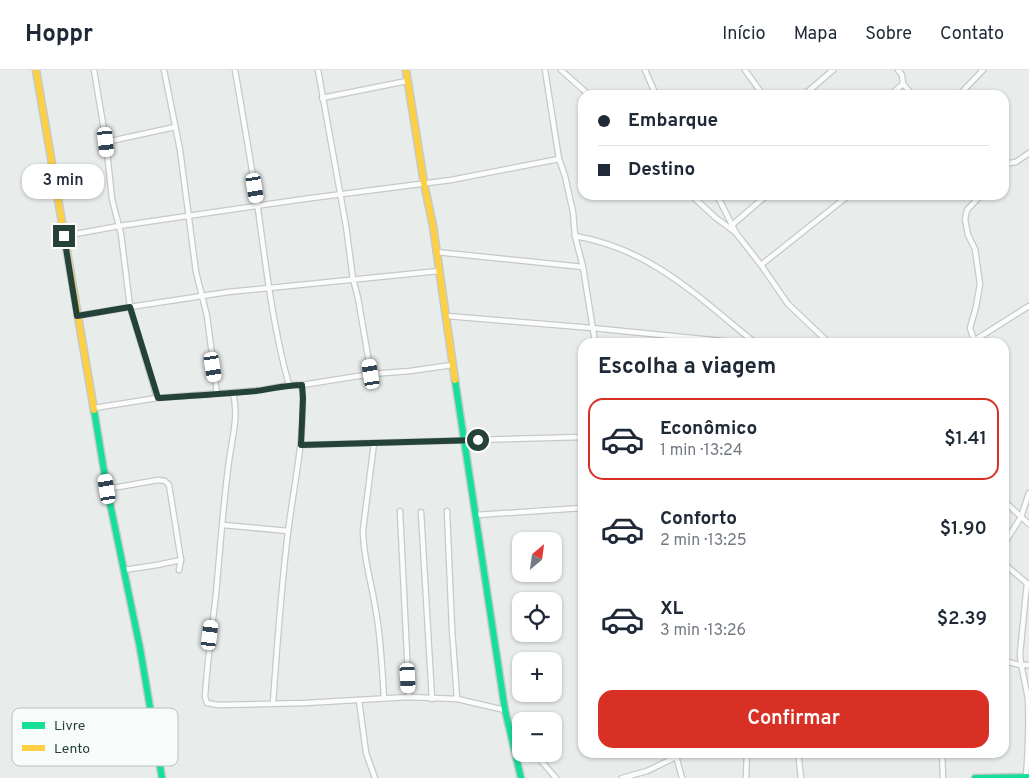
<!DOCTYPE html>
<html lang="pt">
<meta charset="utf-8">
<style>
body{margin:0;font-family:Overpass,sans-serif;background:#f2f2f3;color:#1f2937;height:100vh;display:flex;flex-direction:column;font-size:19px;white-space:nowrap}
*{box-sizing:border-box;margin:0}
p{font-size:16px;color:#747a83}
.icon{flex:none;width:28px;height:28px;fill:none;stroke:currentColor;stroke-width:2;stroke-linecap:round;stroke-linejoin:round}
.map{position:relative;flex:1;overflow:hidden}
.sheet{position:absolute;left:578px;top:268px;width:431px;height:420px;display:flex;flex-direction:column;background:#fff;border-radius:15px;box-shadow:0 1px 4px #0004}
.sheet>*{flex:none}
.guide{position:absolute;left:578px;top:20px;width:431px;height:110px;border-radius:15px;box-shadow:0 1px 4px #0004;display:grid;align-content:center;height:110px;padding:0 20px;background:#fff}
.needle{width:32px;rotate:29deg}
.buttons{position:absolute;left:512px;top:462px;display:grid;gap:10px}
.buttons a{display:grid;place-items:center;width:50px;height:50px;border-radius:10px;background:#fff;box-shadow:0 1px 4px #0004;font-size:25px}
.end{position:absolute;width:22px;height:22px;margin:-11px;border:6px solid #24423a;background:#fff;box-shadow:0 0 0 2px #fff}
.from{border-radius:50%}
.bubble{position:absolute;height:35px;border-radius:15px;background:#fff;box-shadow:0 1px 4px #0004;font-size:16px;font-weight:600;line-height:35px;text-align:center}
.car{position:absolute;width:15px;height:30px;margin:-15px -8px;border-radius:6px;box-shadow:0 0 4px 1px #0007;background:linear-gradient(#fff 24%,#345 0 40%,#fff 0 76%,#345 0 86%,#fff 0)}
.guide b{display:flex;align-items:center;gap:18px;height:48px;font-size:19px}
.guide b+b{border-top:1px solid #e0e1e3}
.guide i{width:12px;height:12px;background:#1f2937}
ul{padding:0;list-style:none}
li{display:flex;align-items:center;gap:15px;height:82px;margin:0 10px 8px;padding:0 10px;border:2px solid transparent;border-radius:15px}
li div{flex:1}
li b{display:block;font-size:19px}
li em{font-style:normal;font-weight:600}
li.selected{border-color:#d93025}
li>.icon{width:45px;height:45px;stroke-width:1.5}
h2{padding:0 20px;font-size:22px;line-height:60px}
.cta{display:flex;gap:10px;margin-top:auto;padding:10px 20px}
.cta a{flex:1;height:58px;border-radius:15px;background:#d93025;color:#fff;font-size:20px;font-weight:600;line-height:58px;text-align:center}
header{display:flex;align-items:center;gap:30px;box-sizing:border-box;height:70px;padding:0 25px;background:#fff;border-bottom:1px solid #e0e1e3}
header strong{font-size:24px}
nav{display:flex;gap:28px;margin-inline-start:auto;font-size:18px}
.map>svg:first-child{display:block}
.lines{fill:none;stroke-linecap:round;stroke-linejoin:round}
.street-casing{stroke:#c5cac8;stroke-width:7}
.fast-casing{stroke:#c3cbc8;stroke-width:9}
.slow-casing{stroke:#c3cbc8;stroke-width:9}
.street{stroke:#fcfcfc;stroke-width:4.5}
.fast{stroke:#16e098;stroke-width:6}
.slow{stroke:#ffcf43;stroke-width:6}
.route{stroke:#24423a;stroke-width:6}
.key{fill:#f7fbf9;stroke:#b8c4c0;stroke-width:1}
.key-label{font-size:14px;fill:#24423a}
</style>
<header>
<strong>Hoppr</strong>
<nav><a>Início</a><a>Mapa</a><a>Sobre</a><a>Contato</a></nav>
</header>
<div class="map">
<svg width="1029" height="708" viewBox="0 0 1029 708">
<rect width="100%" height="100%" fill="#e8edeb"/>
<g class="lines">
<defs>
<g id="street">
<path d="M 94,0 L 106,72 L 112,129 L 121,164 L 130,237 L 157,328"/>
<path d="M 164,0 L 180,80 L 196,202 L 207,246 L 217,324"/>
<path d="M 235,0 C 243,46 251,92 258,139 C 266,197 273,258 289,315"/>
<path d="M 318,0 L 346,156 L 353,209 L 358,228 L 371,304"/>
<path d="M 545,0 L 559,89 L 565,106 L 573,142 L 575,166 L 583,197 L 595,272"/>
<path d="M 561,0 L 589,25"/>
<path d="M 645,0 L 656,25"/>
<path d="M 745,0 L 763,25"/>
<path d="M 898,0 L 902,5 L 903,14 L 913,25"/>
<path d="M 804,25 L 833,0"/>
<path d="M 890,25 L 903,14"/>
<path d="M 959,25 L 983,0"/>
<path d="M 322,28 L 407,11"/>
<path d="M 106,72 L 175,57"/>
<path d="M 1004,94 L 1016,92 L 1029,83"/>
<path d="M 691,125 L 716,148 L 735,162"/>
<path d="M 717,125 L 736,163 L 761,195 L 788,234 L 828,272"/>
<path d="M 732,155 L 767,125"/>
<path d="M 64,166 L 119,156 L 304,129 L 451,110 L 559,89"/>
<path d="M 575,166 C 651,179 697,226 754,272"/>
<path d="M 436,182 L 583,197"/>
<path d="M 761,195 L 849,125"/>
<path d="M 77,246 L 130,237 L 228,222 L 439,201"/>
<path d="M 447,246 L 592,258 L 733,272"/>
<path d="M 974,270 L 970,258 L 976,237 L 980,214 L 975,179 L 968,165 L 965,149 L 967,140 L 981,125"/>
<path d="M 972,272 L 1029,236"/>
<path d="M 233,323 C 239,346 232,368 229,391 C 223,435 220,480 216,524 C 212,559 207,593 205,627 L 207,633 L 218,635 L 305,633 L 409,627 L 457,629 L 505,640"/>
<path d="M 94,338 L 157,328 L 262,320 L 289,315 L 302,315 L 371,304 L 410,301 L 452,295"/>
<path d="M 374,373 L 363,460 C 363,487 371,510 375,536 C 381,566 382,598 384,628"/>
<path d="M 301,375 L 582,367"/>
<path d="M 107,419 L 158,410 L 165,411 L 169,415 L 181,490 L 179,500"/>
<path d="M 1004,431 L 1029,454"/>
<path d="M 400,441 L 409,627"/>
<path d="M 447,441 L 452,559 L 457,629"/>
<path d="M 421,442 L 432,629"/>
<path d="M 476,445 L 582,438"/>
<path d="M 223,455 L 288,461"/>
<path d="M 1004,474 L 1021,447 L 1029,423"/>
<path d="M 1004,494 L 1028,514"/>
<path d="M 124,500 L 157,495 L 181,490"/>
<path d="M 1004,591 L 1020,595 L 1029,595"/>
<path d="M 359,630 L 366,683 L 375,708"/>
<path d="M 273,633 C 277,576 281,519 288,462 C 294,413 306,364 302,315"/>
<path d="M 511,665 L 521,672"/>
<path d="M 675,682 L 682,708"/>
<path d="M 798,682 L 801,708"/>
<path d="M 942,682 L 943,708"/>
<path d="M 535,684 L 556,708"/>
<path d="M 1026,707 C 1028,681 1029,655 1028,630 C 1026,614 1021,600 1020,584 L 1027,513"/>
<path d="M 622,708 L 647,701 L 676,687"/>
<path d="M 746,708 L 747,682"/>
</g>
<g id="fast">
<path d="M 455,310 L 505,640 L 521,708"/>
<path d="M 94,340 L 107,419 L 140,578 L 162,708"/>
<path d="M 975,708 L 1029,707"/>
</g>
<g id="slow">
<path d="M 36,0 L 94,340"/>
<path d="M 406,0 L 424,113 L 433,156 L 455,310"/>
</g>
</defs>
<use href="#street" class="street-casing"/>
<use href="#fast" class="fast-casing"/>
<use href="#slow" class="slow-casing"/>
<use href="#street" class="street"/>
<use href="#fast" class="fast"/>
<use href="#slow" class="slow"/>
</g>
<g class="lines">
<path class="route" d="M 64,166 L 77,246 L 130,237 L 158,328 C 190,326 223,324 256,321 C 271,319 286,315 302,315 L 303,328 L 301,375 L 478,370"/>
</g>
<rect x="12" y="638" width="166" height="58" rx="8" class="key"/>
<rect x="22" y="652" width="23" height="7" fill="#16e098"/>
<rect x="22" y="675" width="23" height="6" fill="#ffcf43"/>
<g class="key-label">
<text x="54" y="660">Livre</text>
<text x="54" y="683">Lento</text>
</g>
</svg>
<div class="buttons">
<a><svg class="needle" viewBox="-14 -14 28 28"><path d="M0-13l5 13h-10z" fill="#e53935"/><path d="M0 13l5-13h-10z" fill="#747a83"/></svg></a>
<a><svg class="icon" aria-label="locate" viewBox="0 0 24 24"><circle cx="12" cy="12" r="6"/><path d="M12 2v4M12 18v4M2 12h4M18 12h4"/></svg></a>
<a>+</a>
<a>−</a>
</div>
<i class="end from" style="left:478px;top:370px"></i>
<i class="end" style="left:64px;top:166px"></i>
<div class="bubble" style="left:22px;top:94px;width:82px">3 min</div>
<i class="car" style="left:106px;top:72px;rotate:174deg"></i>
<i class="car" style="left:255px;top:118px;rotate:171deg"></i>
<i class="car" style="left:213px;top:297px;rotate:171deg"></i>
<i class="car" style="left:371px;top:304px;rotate:351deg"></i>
<i class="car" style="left:107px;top:419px;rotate:351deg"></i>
<i class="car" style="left:210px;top:565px;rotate:7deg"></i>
<i class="car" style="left:408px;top:608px;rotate:177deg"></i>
<div class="guide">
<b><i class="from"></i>Embarque</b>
<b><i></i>Destino</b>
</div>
<section class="sheet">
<h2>Escolha a viagem</h2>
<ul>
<li class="selected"><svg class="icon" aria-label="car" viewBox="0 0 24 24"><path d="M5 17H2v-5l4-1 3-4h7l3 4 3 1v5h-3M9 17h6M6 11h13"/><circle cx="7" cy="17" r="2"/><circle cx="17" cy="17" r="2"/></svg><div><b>Econômico</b><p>1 min · 13:24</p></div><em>$1.41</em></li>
<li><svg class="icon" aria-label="car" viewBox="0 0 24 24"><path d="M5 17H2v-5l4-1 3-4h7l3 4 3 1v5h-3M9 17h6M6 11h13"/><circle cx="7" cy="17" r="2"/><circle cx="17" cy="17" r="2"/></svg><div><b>Conforto</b><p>2 min · 13:25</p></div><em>$1.90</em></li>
<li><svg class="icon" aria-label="car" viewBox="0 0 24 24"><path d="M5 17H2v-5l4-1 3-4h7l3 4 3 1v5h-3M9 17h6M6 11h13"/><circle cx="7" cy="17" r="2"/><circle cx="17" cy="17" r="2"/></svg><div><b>XL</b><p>3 min · 13:26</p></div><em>$2.39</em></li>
</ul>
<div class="cta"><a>Confirmar</a></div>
</section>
</div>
